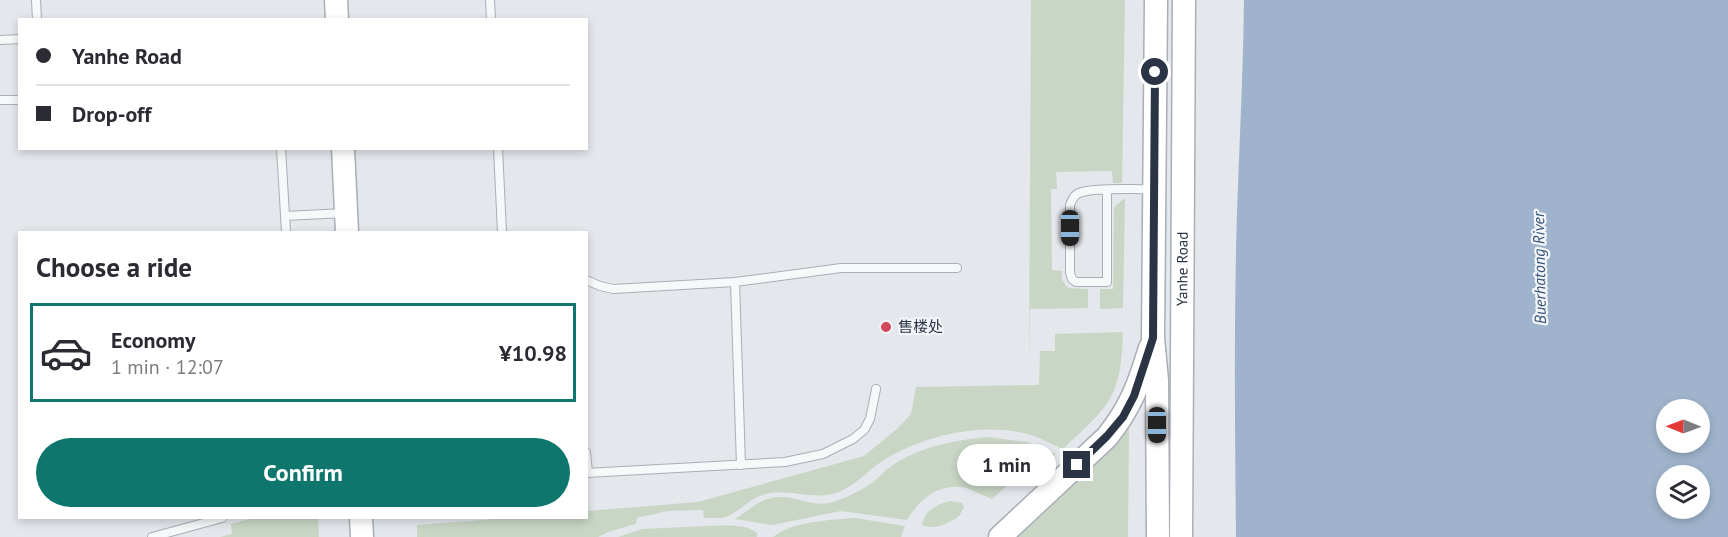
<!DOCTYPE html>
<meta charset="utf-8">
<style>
body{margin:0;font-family:"PT Sans","Noto Sans SC",sans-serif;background:#f2f2f3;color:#2b2b33;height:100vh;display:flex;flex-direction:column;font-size:22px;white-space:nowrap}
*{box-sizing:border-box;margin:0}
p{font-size:20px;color:#7c7c81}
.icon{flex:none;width:33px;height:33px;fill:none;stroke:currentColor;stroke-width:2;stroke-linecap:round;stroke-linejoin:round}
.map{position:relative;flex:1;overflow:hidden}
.side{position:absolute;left:18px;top:231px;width:570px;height:288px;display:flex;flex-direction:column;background:#fff;border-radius:0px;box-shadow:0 3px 9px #0003}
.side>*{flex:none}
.hud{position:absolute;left:18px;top:18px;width:570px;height:132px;border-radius:0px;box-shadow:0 3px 9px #0003;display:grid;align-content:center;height:132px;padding:0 18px;background:#fff}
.needle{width:39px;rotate:271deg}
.fabs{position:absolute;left:1656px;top:399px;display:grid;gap:12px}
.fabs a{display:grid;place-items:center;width:54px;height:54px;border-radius:50%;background:#fff;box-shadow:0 3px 9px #0003;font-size:30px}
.end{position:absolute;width:27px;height:27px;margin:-14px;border:8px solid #2b3445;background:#fff;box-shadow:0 0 0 3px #fff}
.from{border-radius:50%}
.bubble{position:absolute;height:42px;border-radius:21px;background:#fff;box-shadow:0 3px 9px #0003;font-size:20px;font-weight:800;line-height:42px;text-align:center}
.car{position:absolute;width:18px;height:36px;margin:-18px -9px;border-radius:8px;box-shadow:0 0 4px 2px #0007;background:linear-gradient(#222 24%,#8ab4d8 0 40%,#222 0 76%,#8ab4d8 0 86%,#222 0)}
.hud b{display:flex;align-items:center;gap:21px;height:57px;font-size:22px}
.hud b+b{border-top:2px solid #e1e1e2}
.hud i{width:15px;height:15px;background:#2b2b33}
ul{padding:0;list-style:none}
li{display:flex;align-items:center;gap:18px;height:99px;margin:0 12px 9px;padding:0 6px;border:3px solid transparent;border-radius:0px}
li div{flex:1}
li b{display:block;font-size:22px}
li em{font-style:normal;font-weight:800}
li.active{border-color:#0f766e}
li>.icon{width:54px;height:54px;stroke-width:1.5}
h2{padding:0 18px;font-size:27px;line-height:72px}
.button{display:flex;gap:12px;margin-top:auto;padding:12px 18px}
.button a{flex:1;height:69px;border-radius:36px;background:#0f766e;color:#fff;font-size:24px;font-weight:800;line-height:69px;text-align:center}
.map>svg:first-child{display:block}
.green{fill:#c9d6c5}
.water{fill:#9fb4cc;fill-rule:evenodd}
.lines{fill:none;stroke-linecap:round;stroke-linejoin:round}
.lane-casing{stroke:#a9aeb7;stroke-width:10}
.secondary-casing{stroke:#a9aeb7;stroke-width:25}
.lane{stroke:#f7f8fa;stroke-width:8}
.secondary{stroke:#fff;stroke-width:22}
.route{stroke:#2b3445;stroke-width:8}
.poi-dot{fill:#d1495b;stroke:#f4f6f9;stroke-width:2}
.labels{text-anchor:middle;stroke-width:4.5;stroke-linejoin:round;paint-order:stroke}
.street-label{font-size:15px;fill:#2b3445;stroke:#f4f6f9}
.poi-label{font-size:15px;fill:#2b3445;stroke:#f4f6f9;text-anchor:start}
.water-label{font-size:16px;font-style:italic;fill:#34527a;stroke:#f4f6f9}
</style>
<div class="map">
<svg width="1728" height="537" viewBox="0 0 1728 537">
<rect width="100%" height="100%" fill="#e4e7ec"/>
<g class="green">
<path d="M 1031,0 L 1125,0 L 1122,183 L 1113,183 L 1112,171 L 1056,172 L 1057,189 L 1051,189 L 1052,270 L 1062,271 L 1062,280 L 1068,288 L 1088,289 L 1088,308 L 1030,309 L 1029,370 Z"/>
<path d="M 1125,198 L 1123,308 L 1100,309 L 1100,289 L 1113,289 L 1114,207 Z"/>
<path d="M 1123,332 C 1122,357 1121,384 1106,405 C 1094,421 1077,435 1063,449 C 1050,444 1037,436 1024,433 C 977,423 924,436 884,460 C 868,470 856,485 839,492 C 814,502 787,486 762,495 C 748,500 736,515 722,518 C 716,518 710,518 704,518 L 703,510 L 667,511 L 637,518 L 636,524 L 611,531 L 598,537 L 417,537 L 417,525 L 510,518 L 586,518 L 587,511 L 698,502 L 864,456 L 898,428 L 911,414 L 916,387 L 1039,385 L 1040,351 L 1055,351 L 1055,334 Z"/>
<path d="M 1125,424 L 1129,427 L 1128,537 L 1014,537 Z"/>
<path d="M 989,437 L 1026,442 L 1056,454 L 1030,479 L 1021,473 L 992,499 C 984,496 975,491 966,488 C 940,482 919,499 907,520 L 841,511 L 772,525 L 735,519 C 746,512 758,501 771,498 C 790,493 811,507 830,503 C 844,499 860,491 872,483 C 879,477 885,470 893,465 C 922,446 955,440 989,437 Z"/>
<path d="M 950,501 L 962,503 L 964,507 L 959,516 C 950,523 933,531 922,525 C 924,511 937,504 950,501 Z"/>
<path d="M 253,518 L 318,518 L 319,537 L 220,537 L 232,534 L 231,524 Z"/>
<path d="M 855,518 L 905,526 L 901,537 L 773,537 C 793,521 830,520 855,518 Z"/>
<path d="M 707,526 C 722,526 745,523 757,533 L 757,537 L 618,537 L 642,529 Z"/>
</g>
<path class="water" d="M 1244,0 L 1728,0 L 1728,537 L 1236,537 C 1235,441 1234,346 1236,250 C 1238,167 1243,84 1244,0 ZM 1666,410 L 1700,410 L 1700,442 L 1666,442 ZM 1666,476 L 1700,476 L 1700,508 L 1666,508 Z"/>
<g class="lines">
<defs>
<g id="lane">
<path d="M 36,0 L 37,20"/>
<path d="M 490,0 L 491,20"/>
<path d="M 0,40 L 20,39"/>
<path d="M 0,100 L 20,100"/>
<path d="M 281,148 L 286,232"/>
<path d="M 498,148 L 502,232"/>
<path d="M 1107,191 L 1107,282 L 1076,282 L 1072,279 L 1070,273 L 1070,205 C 1072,199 1076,193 1082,192 C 1102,187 1133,190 1154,189"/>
<path d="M 285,216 L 345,213"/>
<path d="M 586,280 L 600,286 L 613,289 L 735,282 L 841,268 L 957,268"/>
<path d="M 735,282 L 741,465"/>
<path d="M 586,452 L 588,473"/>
<path d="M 586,473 L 785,462 L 823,454 L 853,439 L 864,430 L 870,419 L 876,389"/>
<path d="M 152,537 L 222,518"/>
</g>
<g id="secondary">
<path d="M 336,0 L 337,20"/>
<path d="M 1156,0 L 1153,338 L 1157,380 L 1158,537"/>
<path d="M 343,148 L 347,232"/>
<path d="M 361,518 L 362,537"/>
<path d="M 1000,537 L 1107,437 C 1131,407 1139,384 1150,348"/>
<path id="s1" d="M 1181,537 L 1184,0"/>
</g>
</defs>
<use href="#lane" class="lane-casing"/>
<use href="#secondary" class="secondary-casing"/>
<use href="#lane" class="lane"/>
<use href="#secondary" class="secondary"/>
</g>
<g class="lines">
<path class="route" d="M 1077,465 L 1107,436 L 1123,417 L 1134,396 L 1153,338 L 1155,72"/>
</g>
<circle class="poi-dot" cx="886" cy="327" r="6"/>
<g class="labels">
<g class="street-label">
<text dy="5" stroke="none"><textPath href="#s1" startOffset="268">Yanhe Road</textPath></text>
</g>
<g class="poi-label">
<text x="898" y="332">售楼处</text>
</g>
<g class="water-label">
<text transform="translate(1539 268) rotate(-91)" y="6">Buerhatong River</text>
</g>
</g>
</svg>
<div class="fabs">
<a><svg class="needle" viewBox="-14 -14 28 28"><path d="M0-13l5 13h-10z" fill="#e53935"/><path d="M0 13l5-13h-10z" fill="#7c7c81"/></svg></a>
<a><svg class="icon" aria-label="layers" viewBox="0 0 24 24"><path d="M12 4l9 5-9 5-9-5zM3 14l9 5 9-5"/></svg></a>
</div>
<i class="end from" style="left:1155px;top:72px"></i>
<i class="end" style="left:1077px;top:465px"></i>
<div class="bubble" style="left:957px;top:444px;width:99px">1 min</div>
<i class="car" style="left:1070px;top:228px;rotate:180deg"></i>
<i class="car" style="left:1157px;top:425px;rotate:180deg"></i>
<div class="hud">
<b><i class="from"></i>Yanhe Road</b>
<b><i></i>Drop-off</b>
</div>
<section class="side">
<h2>Choose a ride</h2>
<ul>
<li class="active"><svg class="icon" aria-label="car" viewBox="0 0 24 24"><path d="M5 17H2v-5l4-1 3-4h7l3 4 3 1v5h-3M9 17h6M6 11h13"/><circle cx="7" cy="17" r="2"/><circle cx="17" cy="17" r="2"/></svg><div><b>Economy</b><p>1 min · 12:07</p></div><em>¥10.98</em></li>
</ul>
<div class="button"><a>Confirm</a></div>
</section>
</div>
